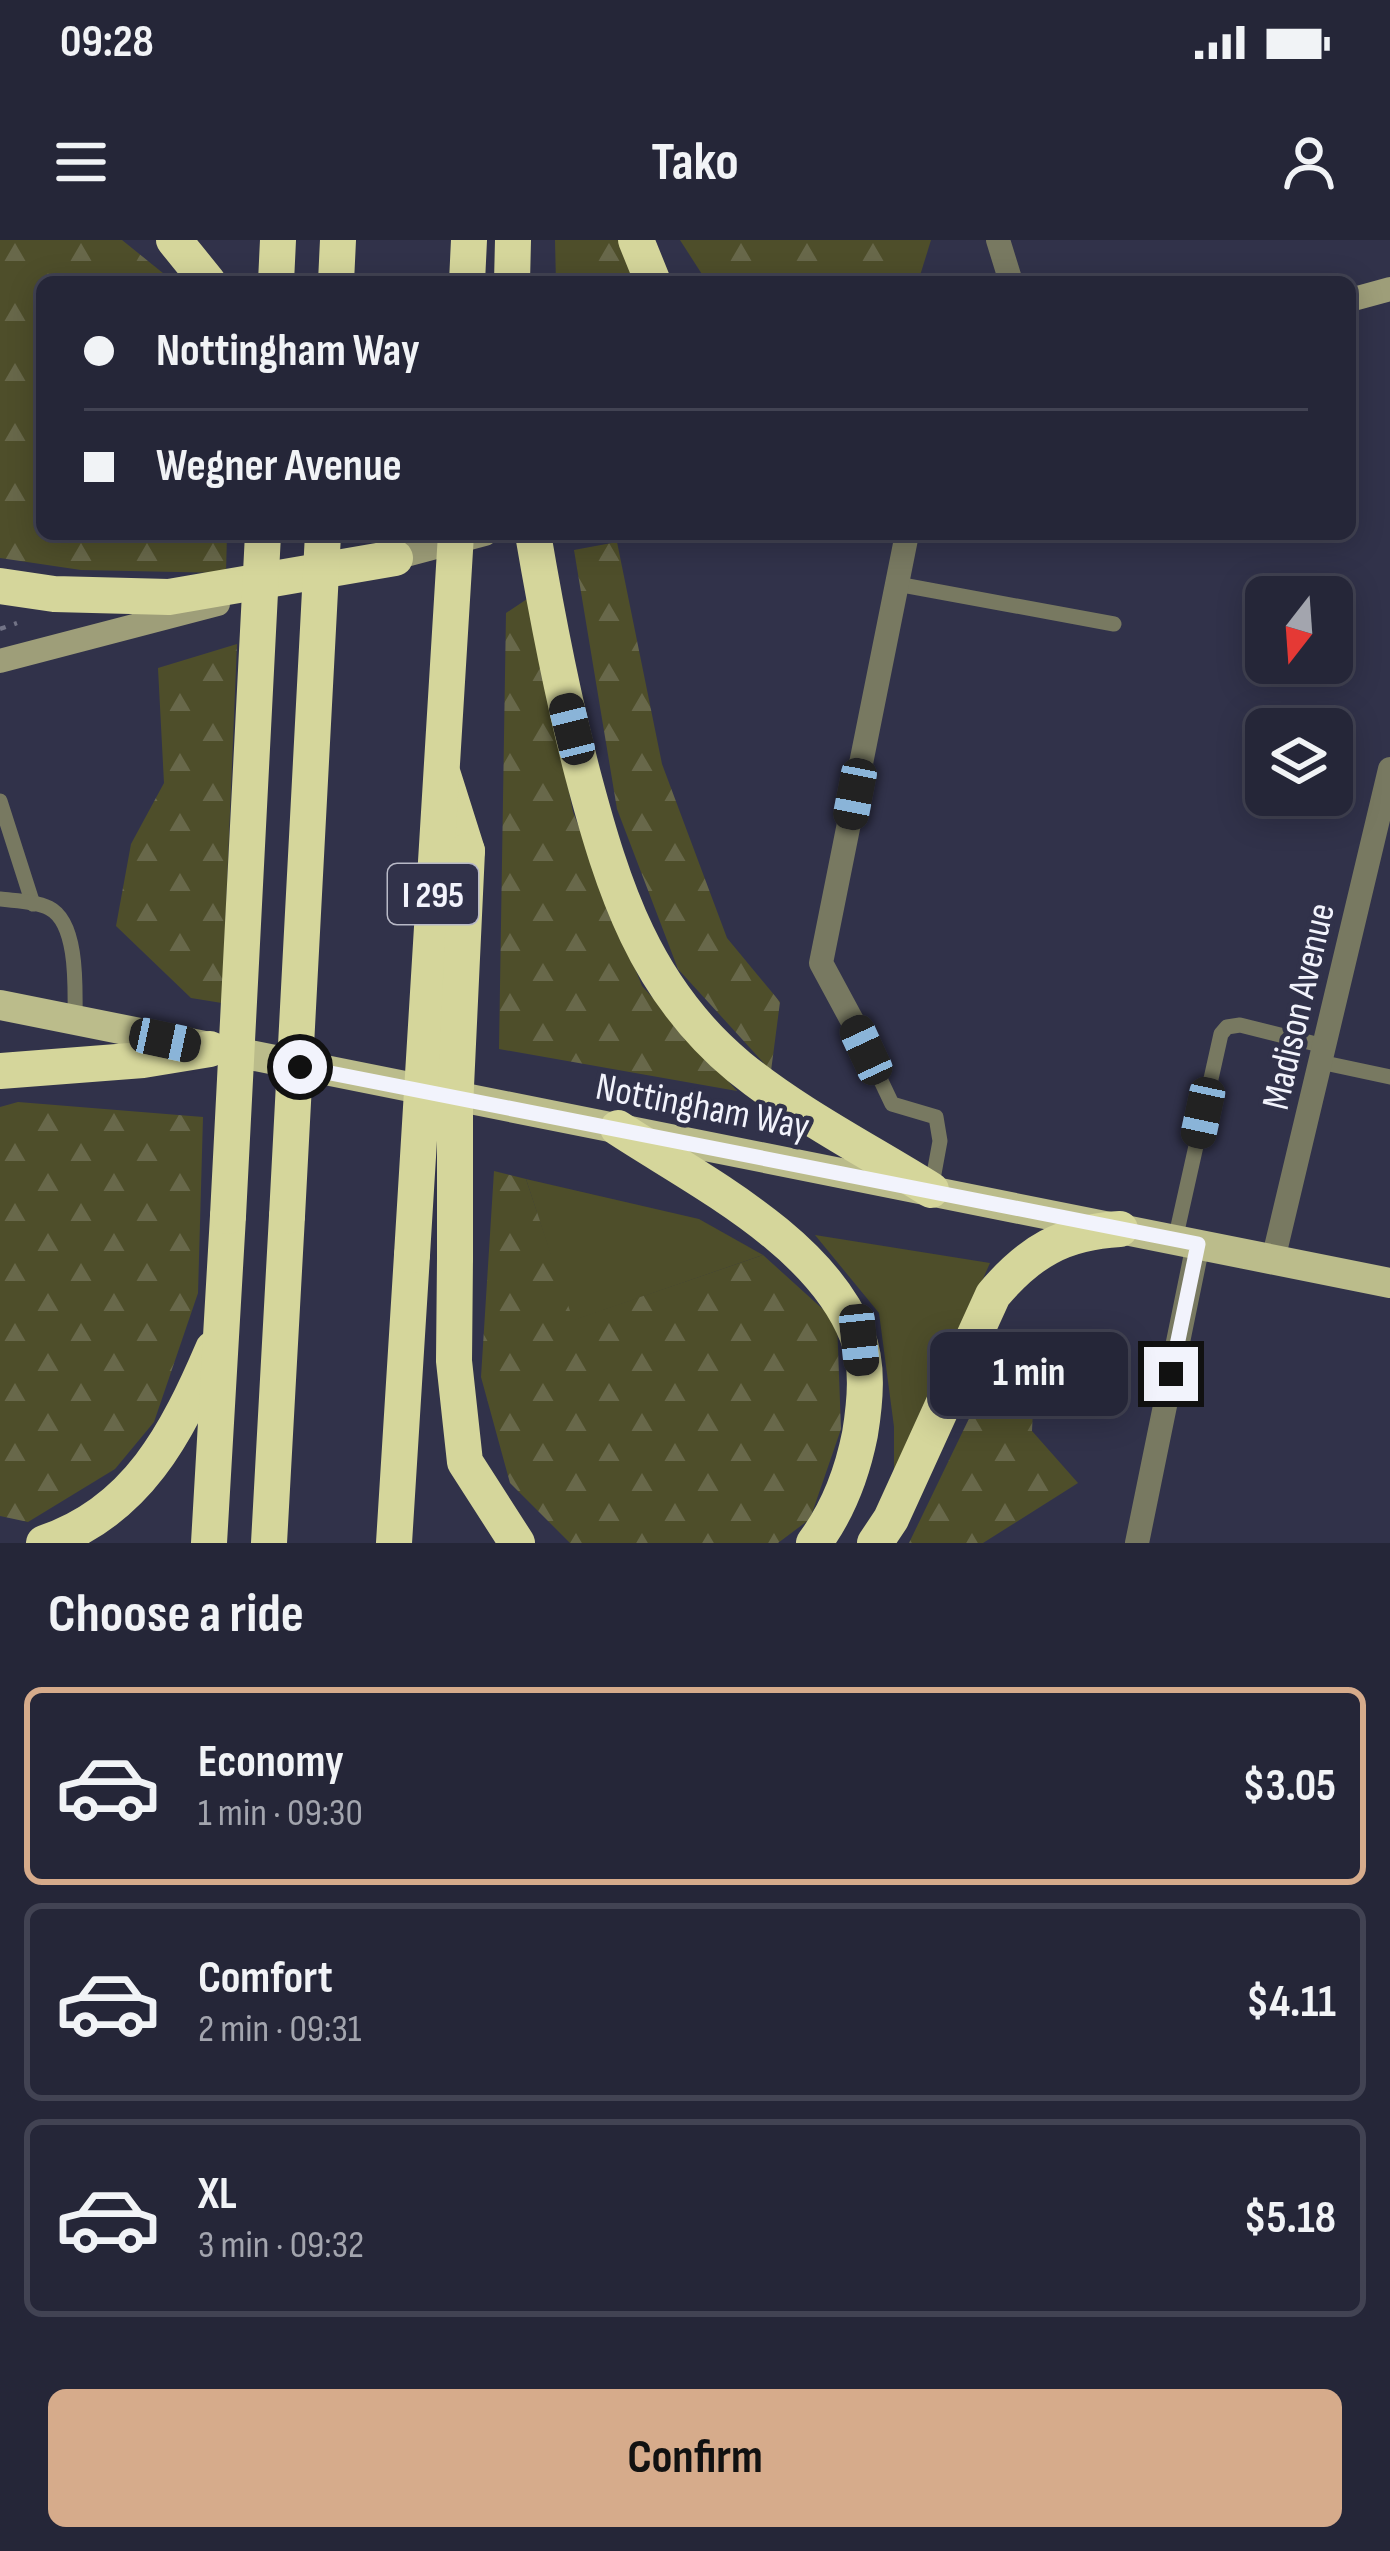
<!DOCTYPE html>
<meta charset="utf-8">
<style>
body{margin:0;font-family:"Sofia Sans Condensed",sans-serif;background:#313243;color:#f1f3f6;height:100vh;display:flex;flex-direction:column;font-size:45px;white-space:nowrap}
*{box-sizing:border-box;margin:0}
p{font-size:39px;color:#a3a5ae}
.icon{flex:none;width:66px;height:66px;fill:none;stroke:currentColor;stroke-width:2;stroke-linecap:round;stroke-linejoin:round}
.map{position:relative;height:1303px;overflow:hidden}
.side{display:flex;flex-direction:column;background:#252638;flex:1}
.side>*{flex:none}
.guide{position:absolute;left:36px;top:36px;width:1320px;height:264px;border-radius:18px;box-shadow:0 6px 30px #0003,0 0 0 3px #424353;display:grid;align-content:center;height:264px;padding:0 48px;background:#252638}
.needle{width:78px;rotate:197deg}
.controls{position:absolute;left:1245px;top:336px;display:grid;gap:24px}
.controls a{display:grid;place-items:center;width:108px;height:108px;border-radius:18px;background:#252638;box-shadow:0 6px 30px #0003,0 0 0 3px #424353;font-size:60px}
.end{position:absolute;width:54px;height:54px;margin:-27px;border:15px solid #f2f3fc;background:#111;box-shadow:0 0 0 6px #111}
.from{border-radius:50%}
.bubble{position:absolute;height:84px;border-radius:18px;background:#252638;box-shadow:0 6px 30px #0003,0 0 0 3px #424353;font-size:39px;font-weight:700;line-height:84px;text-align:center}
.car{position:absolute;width:36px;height:72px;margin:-36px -18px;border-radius:15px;box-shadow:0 0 9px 3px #0007;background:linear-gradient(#222 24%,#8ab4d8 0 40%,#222 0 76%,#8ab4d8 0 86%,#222 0)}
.guide b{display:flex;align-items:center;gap:42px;height:114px;font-size:45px}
.guide b+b{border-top:3px solid #424353}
.guide i{width:30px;height:30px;background:#f1f3f6}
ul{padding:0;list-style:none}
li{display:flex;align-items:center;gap:36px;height:198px;margin:0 24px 18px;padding:0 24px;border:6px solid #424353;border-radius:18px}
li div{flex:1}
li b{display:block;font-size:45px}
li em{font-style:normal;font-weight:700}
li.on{border-color:#d6ab8b}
li>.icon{width:108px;height:108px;stroke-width:1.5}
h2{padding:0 48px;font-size:54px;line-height:144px}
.primary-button{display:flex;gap:24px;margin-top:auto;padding:24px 48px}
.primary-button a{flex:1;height:138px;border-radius:18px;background:#d6ab8b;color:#111;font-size:48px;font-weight:700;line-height:138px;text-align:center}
.status{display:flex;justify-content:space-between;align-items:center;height:84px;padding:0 60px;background:#252638;direction:ltr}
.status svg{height:33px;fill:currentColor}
header{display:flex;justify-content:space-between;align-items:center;height:156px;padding:0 48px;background:#252638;font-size:54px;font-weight:700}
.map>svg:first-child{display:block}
.grass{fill:#4e4e2a}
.forest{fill:url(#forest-firs)}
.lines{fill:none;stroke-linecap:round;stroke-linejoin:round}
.path{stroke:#727386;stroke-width:4.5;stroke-dasharray:6 9;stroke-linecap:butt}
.service{stroke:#787961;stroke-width:15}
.minor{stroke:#787961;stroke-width:24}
.secondary{stroke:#9e9e79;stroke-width:24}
.primary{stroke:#bbbc8b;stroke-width:30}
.motorway{stroke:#d5d69b;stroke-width:36}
.motorway-bridge{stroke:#d5d69b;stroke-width:36}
.route{stroke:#f2f3fc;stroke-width:15}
.labels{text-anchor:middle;stroke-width:9;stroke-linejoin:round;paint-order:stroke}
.shield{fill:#31324a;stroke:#b8b9c7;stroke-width:3}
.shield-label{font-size:36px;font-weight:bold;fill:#f2f3fc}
.street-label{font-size:39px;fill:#f2f3fc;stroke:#31324a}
</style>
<div class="status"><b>09:28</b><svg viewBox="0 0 49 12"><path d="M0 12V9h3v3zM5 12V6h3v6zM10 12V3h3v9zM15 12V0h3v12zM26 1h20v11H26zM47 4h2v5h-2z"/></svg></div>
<header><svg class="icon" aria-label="menu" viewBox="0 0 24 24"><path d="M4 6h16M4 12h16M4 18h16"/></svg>Tako<svg class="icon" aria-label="person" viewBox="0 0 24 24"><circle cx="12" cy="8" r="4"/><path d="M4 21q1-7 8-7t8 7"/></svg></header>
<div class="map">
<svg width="1390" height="1303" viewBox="0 0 1390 1303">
<defs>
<pattern id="forest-firs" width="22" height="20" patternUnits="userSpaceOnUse" patternTransform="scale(3)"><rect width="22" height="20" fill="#4e4e2a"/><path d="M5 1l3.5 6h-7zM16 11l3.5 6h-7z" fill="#68684a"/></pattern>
</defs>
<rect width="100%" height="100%" fill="#31324a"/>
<g class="grass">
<path d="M 526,939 L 699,979 L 763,1015 L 572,1081 Z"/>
<path d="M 815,995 L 990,1023 L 894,1239 L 894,1187 L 879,1073 Z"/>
</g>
<g class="forest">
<path d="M 0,0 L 122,0 L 174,42 L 42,42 L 42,294 L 227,294 L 226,333 L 81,330 L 0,318 Z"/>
<path d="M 555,0 L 622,0 L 640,42 L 556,42 Z"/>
<path d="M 680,0 L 931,0 L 918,42 L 707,42 Z"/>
<path d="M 617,302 L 662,524 L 727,698 L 780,762 L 771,831 L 678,729 L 617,569 L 574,310 Z"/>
<path d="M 530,357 L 573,572 L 642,746 L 737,851 L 499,809 L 506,373 Z"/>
<path d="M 237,404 L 222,763 L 191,758 L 116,686 L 131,604 L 164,543 L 158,428 Z"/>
<path d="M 18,862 L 203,877 L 198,1053 L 154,1182 L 115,1229 L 28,1282 L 0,1276 L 0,867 Z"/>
<path d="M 494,931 L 526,939 L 573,1080 L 763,1015 L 837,1082 L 841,1189 L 810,1279 L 778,1303 L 570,1303 L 510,1243 L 481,1137 Z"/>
<path d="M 1036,1101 L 1032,1191 L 1078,1243 L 983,1303 L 909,1303 L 1004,1106 Z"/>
</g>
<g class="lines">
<path class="path" d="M 0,389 L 17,383"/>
<g class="service">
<path d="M 897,344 L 1114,384"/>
<path d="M 0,561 L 33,664"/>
<path d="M 0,659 C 15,661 35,661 49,668 C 79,683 75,751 75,780"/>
<path d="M 855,786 L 892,864 L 936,877 L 940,901 L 931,950"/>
<path d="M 1320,822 L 1390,837"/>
<path d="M 1175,1000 L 1221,794 L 1227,787 L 1240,785 L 1324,806"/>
</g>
<g class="minor">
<path d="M 998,0 L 1011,42"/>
<path d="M 855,786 L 821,723 L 907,294"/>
<path d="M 1273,1020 L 1390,529"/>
<path d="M 1137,1303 L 1198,1004"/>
</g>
<g class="secondary">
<path d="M 1350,60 L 1390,49"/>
<path d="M 380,322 L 485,294"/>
<path d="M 0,421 L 218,364"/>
</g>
<path class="primary" d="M 0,765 L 1390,1043"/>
<g class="motorway">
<path d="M 174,0 L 208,42"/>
<path d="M 636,0 L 653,42"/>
<path d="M 276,42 L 278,0"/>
<path d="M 336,42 L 338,0"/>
<path d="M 467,42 L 469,0"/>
<path d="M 512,42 L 513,0"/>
<path d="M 533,294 C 547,376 562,455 583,535 C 613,648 645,749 739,827 C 798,875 867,910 931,950"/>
<path d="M 0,346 L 54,354 L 169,357 L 395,318"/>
<path d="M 443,535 L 467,611"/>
<path d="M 0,831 L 143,820 L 210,809"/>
<path d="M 618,888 C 699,941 820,1001 857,1095 C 869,1125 865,1163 860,1194 C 852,1234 838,1271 814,1303"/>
<path d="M 455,1018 L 454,1121 L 465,1222 L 517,1303"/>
<path d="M 44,1303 C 137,1272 177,1193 213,1109"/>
<path d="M 209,1303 L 228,976"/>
<path d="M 269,1303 L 287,976"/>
<path d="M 394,1303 L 412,1015"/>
<path d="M 875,1303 L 891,1279 L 993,1055 C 1029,1012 1063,992 1120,989"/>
</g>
<g class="motorway-bridge">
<path d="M 228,976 L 263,294"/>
<path d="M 287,976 L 323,294"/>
<path d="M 412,1015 L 456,294"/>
<path d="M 455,1018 L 455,868 L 467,611"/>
</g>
</g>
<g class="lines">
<path class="route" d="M 300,827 L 1198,1004 L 1171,1134"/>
</g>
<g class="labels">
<rect class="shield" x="388" y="624" width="90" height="60" rx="9"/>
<g class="shield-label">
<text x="433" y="667">I 295</text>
</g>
<g class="street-label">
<text transform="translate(1297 766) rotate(-77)" y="14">Madison Avenue</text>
<text transform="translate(703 865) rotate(11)" y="14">Nottingham Way</text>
</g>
</g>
</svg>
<div class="controls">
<a><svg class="needle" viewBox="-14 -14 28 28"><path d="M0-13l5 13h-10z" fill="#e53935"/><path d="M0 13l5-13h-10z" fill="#a3a5ae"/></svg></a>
<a><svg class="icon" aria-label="layers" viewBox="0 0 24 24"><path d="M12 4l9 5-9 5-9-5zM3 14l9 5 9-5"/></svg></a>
</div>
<i class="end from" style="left:300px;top:827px"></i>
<i class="end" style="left:1171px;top:1134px"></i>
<div class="bubble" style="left:930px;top:1092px;width:198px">1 min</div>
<i class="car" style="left:572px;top:489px;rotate:346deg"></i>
<i class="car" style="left:855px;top:554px;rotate:191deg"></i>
<i class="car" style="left:165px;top:800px;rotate:102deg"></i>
<i class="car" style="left:866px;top:810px;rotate:335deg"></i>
<i class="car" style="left:1203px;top:873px;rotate:192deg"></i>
<i class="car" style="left:859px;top:1100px;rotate:174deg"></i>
<div class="guide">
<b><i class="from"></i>Nottingham Way</b>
<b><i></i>Wegner Avenue</b>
</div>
</div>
<section class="side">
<h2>Choose a ride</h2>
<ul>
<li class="on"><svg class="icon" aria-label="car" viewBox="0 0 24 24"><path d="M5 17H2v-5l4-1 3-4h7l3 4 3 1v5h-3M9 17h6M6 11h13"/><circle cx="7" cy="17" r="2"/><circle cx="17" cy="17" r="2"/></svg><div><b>Economy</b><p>1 min · 09:30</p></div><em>$3.05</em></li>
<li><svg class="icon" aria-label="car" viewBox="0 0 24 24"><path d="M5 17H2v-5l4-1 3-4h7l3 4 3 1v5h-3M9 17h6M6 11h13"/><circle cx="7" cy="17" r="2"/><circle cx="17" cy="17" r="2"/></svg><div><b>Comfort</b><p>2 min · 09:31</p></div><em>$4.11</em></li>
<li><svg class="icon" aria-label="car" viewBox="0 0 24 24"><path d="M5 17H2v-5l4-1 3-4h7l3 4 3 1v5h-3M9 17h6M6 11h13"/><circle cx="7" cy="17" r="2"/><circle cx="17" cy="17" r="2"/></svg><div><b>XL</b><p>3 min · 09:32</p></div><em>$5.18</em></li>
</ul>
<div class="primary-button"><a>Confirm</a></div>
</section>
